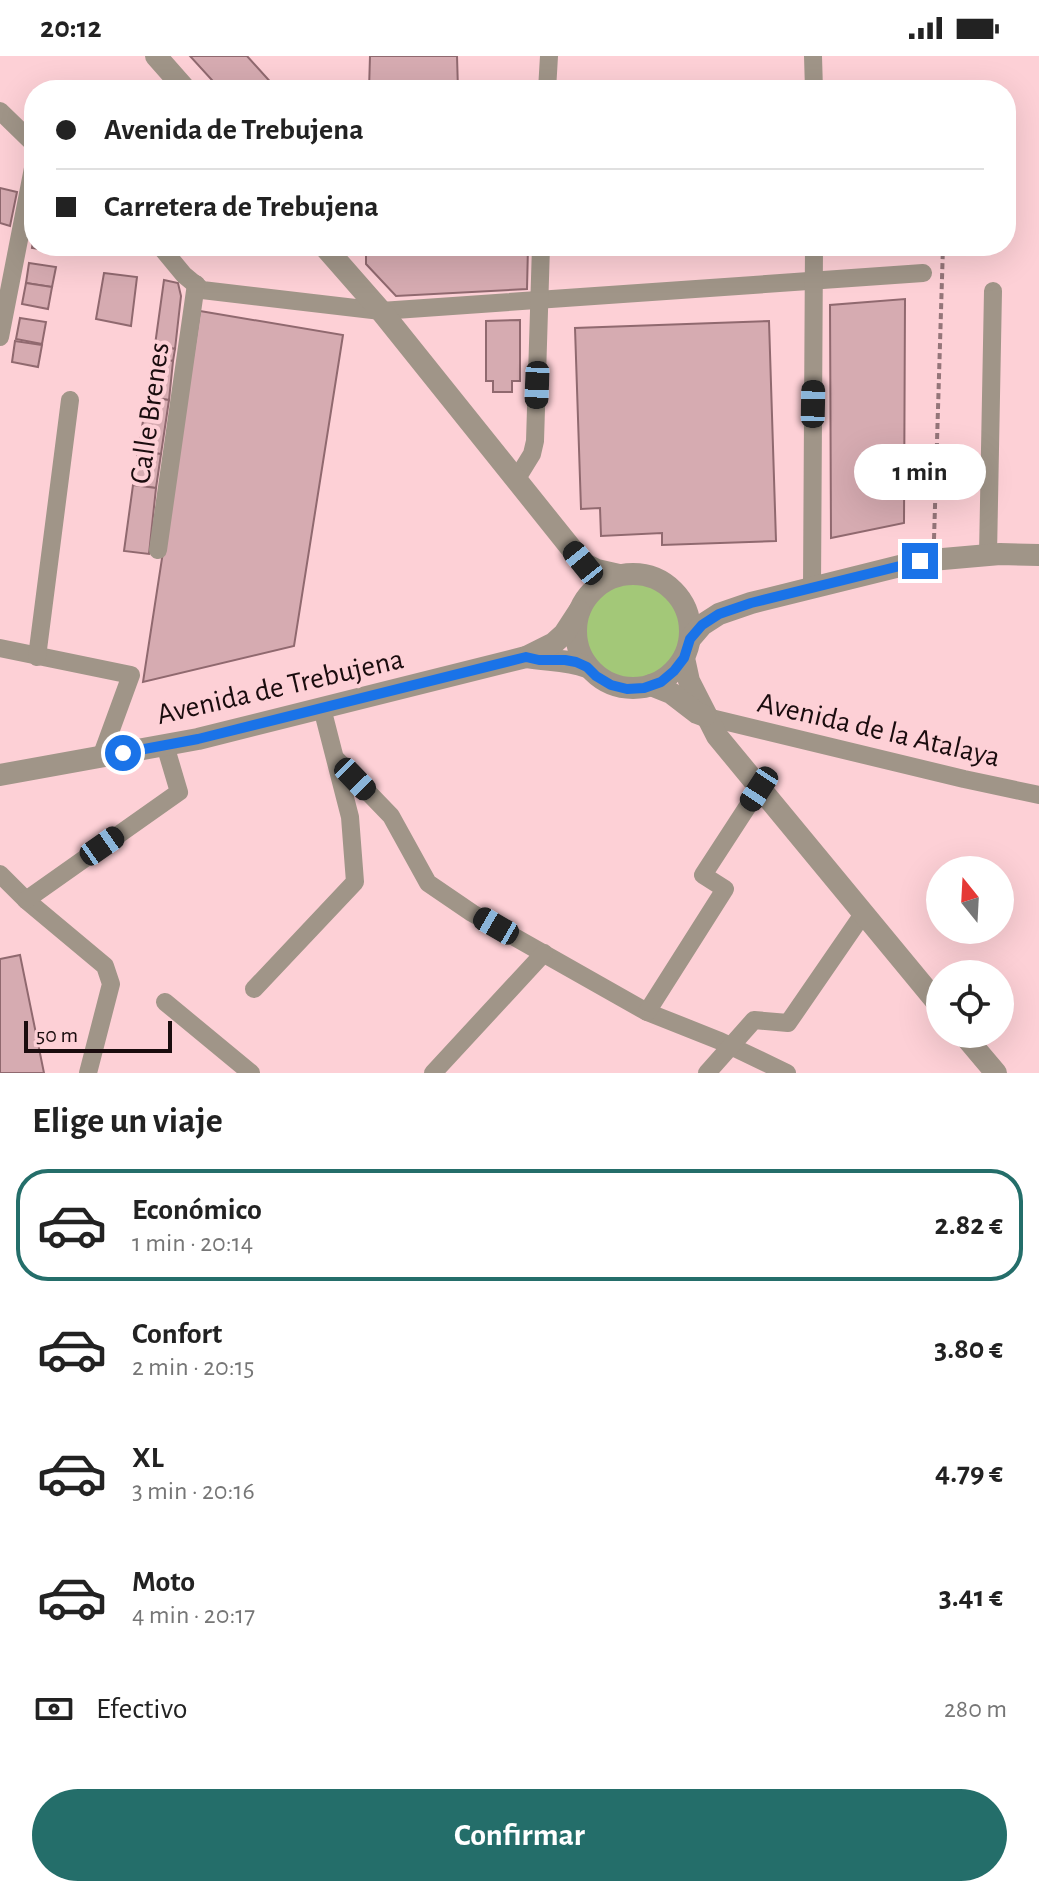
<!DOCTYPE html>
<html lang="es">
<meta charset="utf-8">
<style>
body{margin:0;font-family:"Alegreya Sans",sans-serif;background:#f2f2f2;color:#222;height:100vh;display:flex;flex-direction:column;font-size:30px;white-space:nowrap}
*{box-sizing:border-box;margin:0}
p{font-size:26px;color:#767676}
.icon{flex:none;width:44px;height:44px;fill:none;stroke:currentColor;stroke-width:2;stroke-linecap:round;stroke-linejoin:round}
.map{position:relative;height:1017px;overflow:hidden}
.details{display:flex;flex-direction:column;background:#fff;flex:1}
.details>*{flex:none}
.banner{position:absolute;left:24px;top:24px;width:992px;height:176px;border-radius:32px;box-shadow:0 8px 32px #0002;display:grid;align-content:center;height:176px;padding:0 32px;background:#fff}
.needle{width:52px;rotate:342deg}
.controls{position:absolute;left:926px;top:800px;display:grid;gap:16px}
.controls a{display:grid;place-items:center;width:88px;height:88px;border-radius:50%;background:#fff;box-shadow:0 8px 32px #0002;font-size:40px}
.scale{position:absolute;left:24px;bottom:20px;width:148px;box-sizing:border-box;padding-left:8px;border:4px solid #1a0c0e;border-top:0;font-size:22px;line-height:28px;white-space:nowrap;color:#1a0c0e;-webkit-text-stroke:6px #fdd0d6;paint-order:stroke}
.end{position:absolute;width:36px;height:36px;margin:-18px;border:10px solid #1a73e8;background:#fff;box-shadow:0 0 0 4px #fff}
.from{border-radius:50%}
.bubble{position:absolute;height:56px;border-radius:28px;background:#fff;box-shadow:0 8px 32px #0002;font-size:26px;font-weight:700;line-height:56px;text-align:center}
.car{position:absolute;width:24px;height:48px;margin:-24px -12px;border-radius:10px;box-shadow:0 0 6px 2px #0007;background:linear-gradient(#222 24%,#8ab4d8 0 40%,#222 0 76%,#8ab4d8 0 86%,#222 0)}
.banner b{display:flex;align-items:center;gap:28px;height:76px;font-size:30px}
.banner b+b{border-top:2px solid #e0e0e0}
.banner i{width:20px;height:20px;background:#222}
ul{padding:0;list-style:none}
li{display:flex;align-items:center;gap:24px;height:112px;margin:0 16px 12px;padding:0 16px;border:4px solid transparent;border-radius:32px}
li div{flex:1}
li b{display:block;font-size:30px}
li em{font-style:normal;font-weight:700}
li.selected{border-color:#246e6a}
li>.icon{width:72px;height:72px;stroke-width:1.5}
h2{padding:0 32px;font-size:36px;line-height:96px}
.pay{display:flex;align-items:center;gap:20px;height:88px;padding:0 32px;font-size:30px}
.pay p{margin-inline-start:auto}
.action{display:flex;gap:16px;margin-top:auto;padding:16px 32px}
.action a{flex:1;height:92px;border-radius:48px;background:#246e6a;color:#fff;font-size:32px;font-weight:700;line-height:92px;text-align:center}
.status{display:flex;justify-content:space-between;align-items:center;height:56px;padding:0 40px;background:#fff;direction:ltr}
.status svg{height:22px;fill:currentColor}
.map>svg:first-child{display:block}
.green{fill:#a3c878}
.building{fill:#d6abb1;stroke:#90696f;stroke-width:2}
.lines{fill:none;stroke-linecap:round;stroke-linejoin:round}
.path{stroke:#947579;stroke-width:4;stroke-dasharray:6 4;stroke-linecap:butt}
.minor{stroke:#a09588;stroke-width:18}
.tertiary{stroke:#a09588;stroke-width:22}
.route{stroke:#1a73e8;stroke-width:10}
.labels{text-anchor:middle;stroke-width:8;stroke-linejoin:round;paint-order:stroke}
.street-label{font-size:30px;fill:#1a0c0e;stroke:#fdd0d6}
</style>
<div class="status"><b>20:12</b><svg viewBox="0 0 49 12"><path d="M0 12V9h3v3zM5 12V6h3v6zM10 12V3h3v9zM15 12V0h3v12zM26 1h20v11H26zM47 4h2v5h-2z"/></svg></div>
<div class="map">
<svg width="1039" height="1017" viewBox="0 0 1039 1017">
<rect width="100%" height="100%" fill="#fdd0d6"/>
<circle class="green" cx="634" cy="575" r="48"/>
<g class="building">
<path d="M 190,0 L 247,0 L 275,31 L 272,34 L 221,34 Z"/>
<path d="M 370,0 L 457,0 L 458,34 L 369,34 Z"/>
<path d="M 0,132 L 17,136 L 10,170 L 0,167 Z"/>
<path d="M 34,177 L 34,190 L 60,190 L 59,196 L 32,192 Z"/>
<path d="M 366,190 L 528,190 L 527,233 L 396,240 L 366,208 Z"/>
<path d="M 558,190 L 784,190 L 784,193 Z"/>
<path d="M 29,207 L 56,211 L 52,231 L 26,227 Z"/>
<path d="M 104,217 L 137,221 L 131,270 L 96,263 Z"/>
<path d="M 164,224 L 178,227 L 181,240 L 175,293 L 155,289 Z"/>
<path d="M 26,227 L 52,231 L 48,253 L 22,248 Z"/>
<path d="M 905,243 L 904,467 L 831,482 L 830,249 Z"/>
<path d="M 200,255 L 343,279 L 294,590 L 143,626 Z"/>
<path d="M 20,262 L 46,266 L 42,288 L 16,283 Z"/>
<path d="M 520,264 L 520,325 L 512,325 L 512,336 L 493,336 L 493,325 L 486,325 L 486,265 Z"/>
<path d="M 769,265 L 776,485 L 662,489 L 662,477 L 601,480 L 600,452 L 581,453 L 575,272 Z"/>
<path d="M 15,285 L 42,289 L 38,311 L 12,306 Z"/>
<path d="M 155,289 L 175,293 L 173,305 L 153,302 Z"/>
<path d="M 153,302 L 173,305 L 169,344 L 147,341 Z"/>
<path d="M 147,341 L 169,344 L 161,398 L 138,395 Z"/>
<path d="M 138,395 L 161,398 L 156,432 L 133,429 Z"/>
<path d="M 133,429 L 156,432 L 149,498 L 124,495 Z"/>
<path d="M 20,899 L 44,1017 L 0,1017 L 0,903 Z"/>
</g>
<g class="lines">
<path class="path" d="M 934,483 L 943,190"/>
<g class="minor">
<path d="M 813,0 L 814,34"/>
<path d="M 547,34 L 549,0"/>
<path d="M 0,55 L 34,88"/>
<path d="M 160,190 L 184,219 L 202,234 L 381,255 L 923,217"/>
<path d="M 0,281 L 34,107"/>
<path d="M 516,424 L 532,398 L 535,385 L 541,190"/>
<path d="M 158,494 L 196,228"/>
<path d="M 988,499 L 993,235"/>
<path d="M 812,532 L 814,190"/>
<path d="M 0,592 L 131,619 L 101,701"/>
<path d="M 37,601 L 70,344"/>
<path d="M 707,661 L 964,723 L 1039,739"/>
<path d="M 337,704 L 391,760 L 428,827 L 472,857 L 647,956 L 720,985 L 787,1017"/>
<path d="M 0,818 L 26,844 L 105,910 L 111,928 L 88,1017"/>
<path d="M 26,844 L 179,736 L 165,689"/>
<path d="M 254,933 L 355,826 L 350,761 L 322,652"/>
<path d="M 165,946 L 251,1017"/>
<path d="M 647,956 L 725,833 L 703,819 L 759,733"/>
<path d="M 433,1017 L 544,897"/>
<path d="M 707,1017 L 754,964 L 788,967 L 863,858"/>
</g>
<g class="tertiary">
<path d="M 156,0 L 186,34"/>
<path d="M 324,190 L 381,255 L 583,507 L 597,514 L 619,519"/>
<circle cx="633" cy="575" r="57"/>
<path d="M 690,583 L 702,569 L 719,558 L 751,547 L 920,505 L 1000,498 L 1039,499"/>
<path d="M 526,601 C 547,605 567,603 587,611"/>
<path d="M 684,602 L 689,625 L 717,680 L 940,950"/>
<path d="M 651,629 L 671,637 L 697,657 L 705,660"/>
<path d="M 0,719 L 198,683 L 526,601 L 554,587 L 564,578 L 579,555"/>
<path d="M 963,978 L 996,1017"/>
</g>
</g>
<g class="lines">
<path class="route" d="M 123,697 L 198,683 L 526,601 L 539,604 L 565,604 L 576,606 L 587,611 L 596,620 L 611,629 L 627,633 L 644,632 L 661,626 L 674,615 L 684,602 L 690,583 L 702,569 L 719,558 L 751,547 L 920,505"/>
</g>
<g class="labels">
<g class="street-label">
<text transform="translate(149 357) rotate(-82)" y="10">Calle Brenes</text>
<text transform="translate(280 630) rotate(-13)" y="10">Avenida de Trebujena</text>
<text transform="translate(879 673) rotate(13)" y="10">Avenida de la Atalaya</text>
</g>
</g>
</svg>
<div class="controls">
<a><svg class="needle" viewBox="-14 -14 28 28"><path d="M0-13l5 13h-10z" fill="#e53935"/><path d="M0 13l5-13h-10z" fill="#767676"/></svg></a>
<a><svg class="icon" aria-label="locate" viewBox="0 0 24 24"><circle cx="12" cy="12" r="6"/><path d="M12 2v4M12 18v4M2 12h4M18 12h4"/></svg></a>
</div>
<div class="scale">50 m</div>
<i class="end from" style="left:123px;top:697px"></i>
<i class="end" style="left:920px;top:505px"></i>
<div class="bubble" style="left:854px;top:388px;width:132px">1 min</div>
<i class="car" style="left:537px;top:329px;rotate:182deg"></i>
<i class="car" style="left:813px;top:348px;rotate:1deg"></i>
<i class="car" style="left:583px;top:507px;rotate:321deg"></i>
<i class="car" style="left:355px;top:723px;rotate:136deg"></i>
<i class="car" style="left:759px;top:733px;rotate:213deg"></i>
<i class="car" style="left:102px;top:790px;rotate:55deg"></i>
<i class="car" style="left:496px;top:870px;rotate:300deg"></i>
<div class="banner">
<b><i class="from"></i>Avenida de Trebujena</b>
<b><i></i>Carretera de Trebujena</b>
</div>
</div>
<section class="details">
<h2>Elige un viaje</h2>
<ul>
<li class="selected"><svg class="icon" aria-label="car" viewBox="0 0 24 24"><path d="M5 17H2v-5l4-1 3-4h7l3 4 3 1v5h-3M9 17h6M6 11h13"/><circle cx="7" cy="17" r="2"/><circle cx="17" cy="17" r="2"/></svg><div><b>Económico</b><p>1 min · 20:14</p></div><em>2.82 €</em></li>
<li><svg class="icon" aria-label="car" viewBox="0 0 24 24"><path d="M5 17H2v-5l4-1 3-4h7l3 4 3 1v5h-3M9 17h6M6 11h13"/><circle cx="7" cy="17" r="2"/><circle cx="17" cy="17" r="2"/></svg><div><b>Confort</b><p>2 min · 20:15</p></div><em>3.80 €</em></li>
<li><svg class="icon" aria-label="car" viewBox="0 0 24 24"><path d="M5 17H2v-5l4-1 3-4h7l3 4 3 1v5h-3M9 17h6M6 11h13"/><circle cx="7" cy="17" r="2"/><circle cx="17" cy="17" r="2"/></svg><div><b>XL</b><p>3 min · 20:16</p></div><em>4.79 €</em></li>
<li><svg class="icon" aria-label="car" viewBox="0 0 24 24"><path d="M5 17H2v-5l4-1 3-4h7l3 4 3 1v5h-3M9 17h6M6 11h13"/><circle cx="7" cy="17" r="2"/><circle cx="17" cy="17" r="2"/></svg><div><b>Moto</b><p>4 min · 20:17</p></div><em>3.41 €</em></li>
</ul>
<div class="pay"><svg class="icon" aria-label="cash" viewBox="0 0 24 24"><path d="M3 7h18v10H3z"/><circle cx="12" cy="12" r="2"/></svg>Efectivo<p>280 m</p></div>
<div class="action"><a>Confirmar</a></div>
</section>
